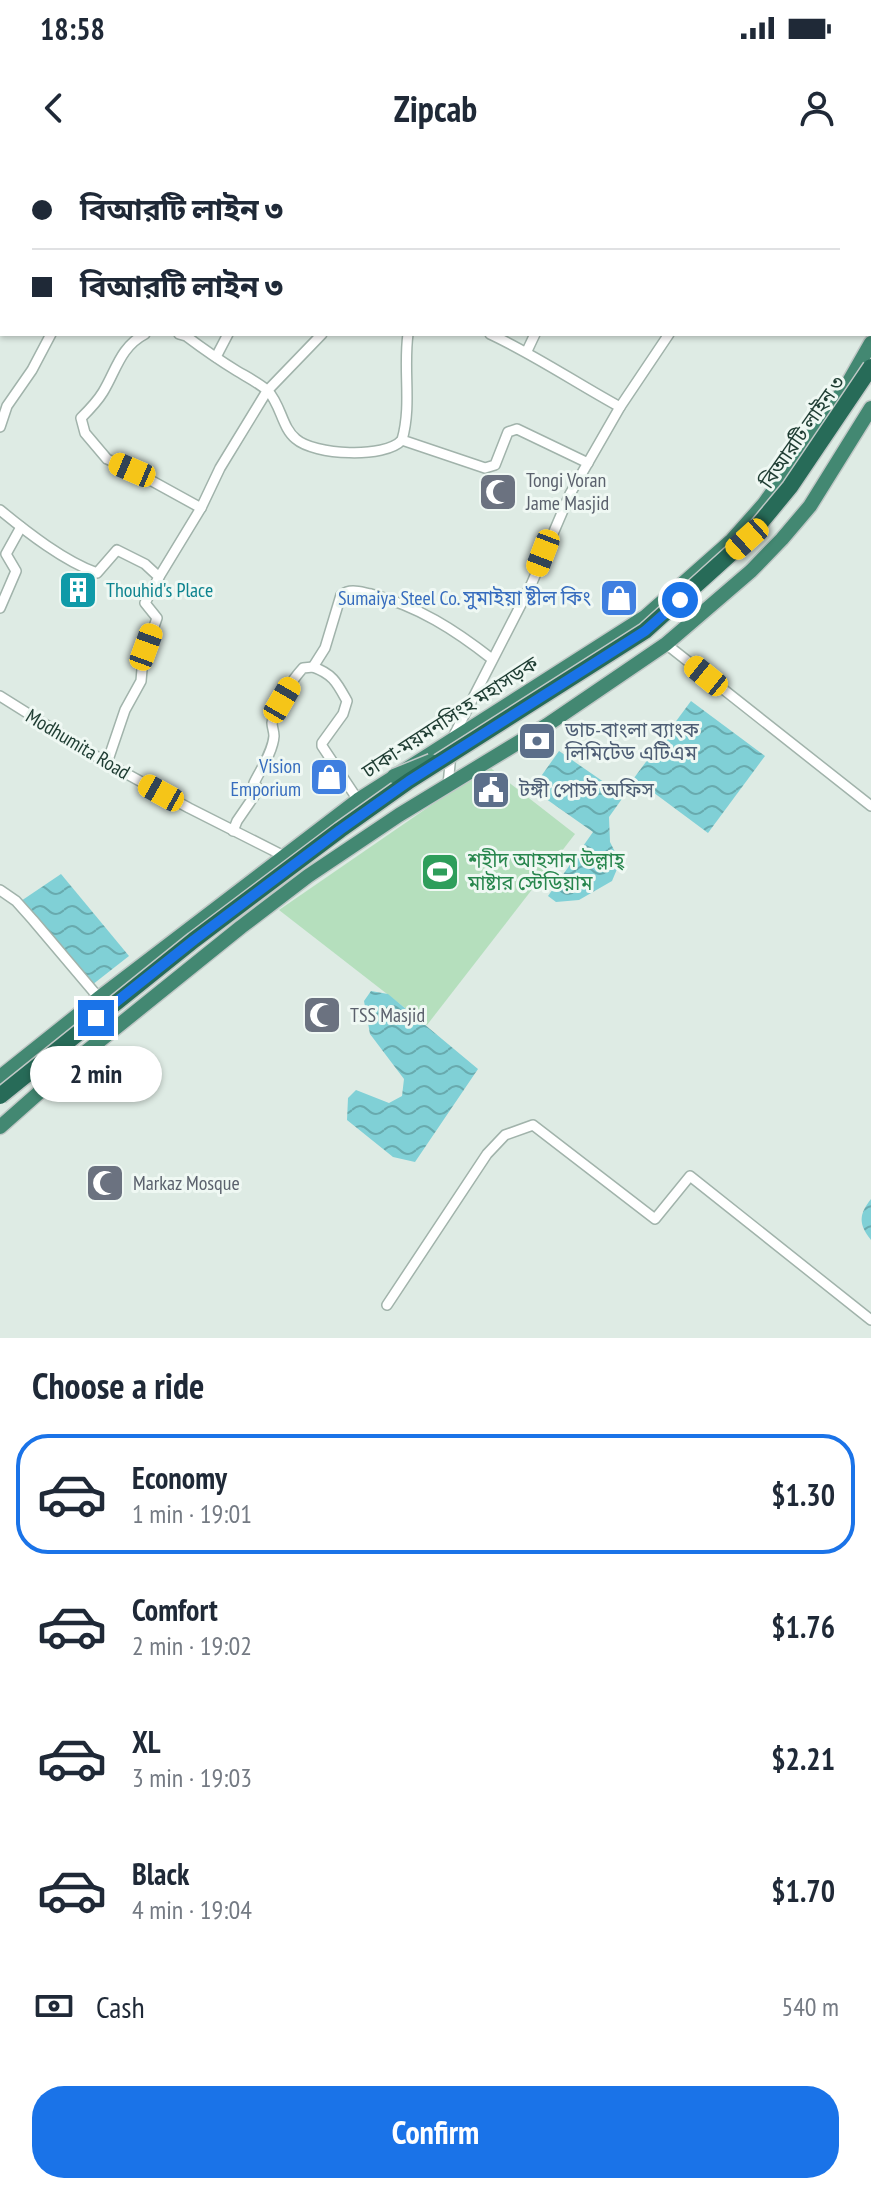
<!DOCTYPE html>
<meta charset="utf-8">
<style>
body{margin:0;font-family:"PT Sans Narrow","Noto Sans Bengali",sans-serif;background:#f6f6f7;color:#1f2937;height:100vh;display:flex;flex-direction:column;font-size:30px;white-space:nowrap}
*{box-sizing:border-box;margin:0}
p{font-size:26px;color:#747a83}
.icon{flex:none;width:44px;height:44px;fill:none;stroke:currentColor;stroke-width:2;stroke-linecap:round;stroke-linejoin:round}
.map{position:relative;height:1178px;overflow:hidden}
.panel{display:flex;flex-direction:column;background:#fff;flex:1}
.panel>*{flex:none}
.banner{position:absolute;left:0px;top:0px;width:872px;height:176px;box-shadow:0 2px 6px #0004;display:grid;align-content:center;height:176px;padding:0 32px;background:#fff}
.end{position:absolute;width:36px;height:36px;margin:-18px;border:10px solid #1a73e8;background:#fff;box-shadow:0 0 0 4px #fff}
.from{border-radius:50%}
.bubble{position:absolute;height:56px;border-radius:28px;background:#fff;box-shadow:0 2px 6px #0004;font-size:26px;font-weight:700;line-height:56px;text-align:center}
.car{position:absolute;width:24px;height:48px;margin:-24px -12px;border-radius:10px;box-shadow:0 0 6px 2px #0007;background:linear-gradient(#f5c518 24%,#345 0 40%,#f5c518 0 76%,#345 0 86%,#f5c518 0)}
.banner b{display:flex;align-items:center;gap:28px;height:76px;font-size:30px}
.banner b+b{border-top:2px solid #e0e1e3}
.banner i{width:20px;height:20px;background:#1f2937}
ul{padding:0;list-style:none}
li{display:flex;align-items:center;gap:24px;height:120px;margin:0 16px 12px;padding:0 16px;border:4px solid transparent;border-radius:32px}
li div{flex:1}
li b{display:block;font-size:30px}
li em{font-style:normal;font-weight:700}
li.current{border-color:#1a73e8}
li>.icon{width:72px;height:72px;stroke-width:1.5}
h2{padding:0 32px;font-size:36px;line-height:96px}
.pay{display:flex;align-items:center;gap:20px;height:88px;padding:0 32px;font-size:30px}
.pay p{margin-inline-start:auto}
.button{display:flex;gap:16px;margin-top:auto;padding:16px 32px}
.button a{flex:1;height:92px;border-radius:32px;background:#1a73e8;color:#fff;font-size:32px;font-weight:700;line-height:92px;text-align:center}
.status{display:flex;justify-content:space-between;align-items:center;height:56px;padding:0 40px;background:#fff;direction:ltr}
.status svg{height:22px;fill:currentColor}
header{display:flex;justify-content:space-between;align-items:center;height:104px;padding:0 32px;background:#fff;font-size:36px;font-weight:700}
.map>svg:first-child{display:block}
.pitch{fill:#b5dfbd}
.water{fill:url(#water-waves)}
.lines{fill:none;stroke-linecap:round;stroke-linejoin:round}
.minor-casing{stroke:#a1b3ab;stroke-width:12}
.trunk-casing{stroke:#c0c8c6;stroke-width:17}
.minor{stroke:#fff;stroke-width:9}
.trunk{stroke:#438872;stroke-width:14}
.trunk-bridge-casing{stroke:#c0c8c6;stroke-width:17;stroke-linecap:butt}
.motorway-bridge-casing{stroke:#c0c8c6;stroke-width:19;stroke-linecap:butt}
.trunk-bridge{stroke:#438872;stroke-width:14}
.motorway-bridge{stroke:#276b58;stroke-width:16}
.route{stroke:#1a73e8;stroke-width:10}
.labels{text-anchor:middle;stroke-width:6;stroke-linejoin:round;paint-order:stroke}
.street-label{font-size:20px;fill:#1e3c32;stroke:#eff8f3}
.worship-label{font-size:20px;fill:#5b616d;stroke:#eff8f3;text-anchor:start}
.culture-label{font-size:20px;fill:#0d838f;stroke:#eff8f3;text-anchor:start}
.shop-label{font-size:20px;fill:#366cbe;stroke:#eff8f3;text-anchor:end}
.service-label{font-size:20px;fill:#4e5e75;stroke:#eff8f3;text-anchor:start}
.leisure-label{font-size:20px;fill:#27864d;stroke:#eff8f3;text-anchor:start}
</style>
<div class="status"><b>18:58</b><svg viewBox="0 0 49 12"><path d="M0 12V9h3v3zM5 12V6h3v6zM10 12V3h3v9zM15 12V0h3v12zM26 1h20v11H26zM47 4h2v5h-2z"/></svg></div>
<header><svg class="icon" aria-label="back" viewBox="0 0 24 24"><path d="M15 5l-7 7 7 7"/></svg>Zipcab<svg class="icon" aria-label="person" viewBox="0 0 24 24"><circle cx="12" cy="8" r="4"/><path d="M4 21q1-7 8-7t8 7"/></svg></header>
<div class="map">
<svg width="871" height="1178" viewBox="0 0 871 1178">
<defs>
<pattern id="water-waves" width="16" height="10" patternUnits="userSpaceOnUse" patternTransform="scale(2)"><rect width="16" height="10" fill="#80d0d6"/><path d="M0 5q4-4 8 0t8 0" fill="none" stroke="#68aaae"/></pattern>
</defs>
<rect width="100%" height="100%" fill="#deebe4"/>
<path class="pitch" d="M 488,606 L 575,674 L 427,865 L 279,750 Z"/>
<g class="water">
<path d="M 691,541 L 765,596 L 708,673 L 634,618 Z"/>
<path d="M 559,591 L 624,636 L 609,657 L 610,682 L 620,702 L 612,721 L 579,740 L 556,742 L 548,736 L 593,672 L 532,629 Z"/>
<path d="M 61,714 L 129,796 L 92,825 L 21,741 Z"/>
<path d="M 371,831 L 388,834 L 478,909 L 415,1002 L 393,997 L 347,960 L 348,938 L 356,930 L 389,943 L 402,936 L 404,919 L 370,874 L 364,841 Z"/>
<path d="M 871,1039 L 871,1080 C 858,1064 859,1054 871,1039 Z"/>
</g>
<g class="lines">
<defs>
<g id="minor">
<path d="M 539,0 L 541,2"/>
<path d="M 107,2 L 108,0"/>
<path d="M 185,2 L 185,0"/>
<path d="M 297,2 L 298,0"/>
<path d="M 653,2 L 655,0"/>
<path d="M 812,2 L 814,0"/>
<path d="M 865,2 L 867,0"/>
<path d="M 870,124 L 871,125"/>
<path d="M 145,174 C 120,187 116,211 103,232 C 97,242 89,250 81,258 L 85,273 L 107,299 L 132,310 L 201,348"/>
<path d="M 179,174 L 186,176 C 202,188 219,200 237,211 C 247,217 259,223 268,231 C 281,245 282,268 296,279 C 314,295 385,299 402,280"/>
<path d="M 408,174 C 403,210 412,245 402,280 L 485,308 L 495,305 L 508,272 L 517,269 L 588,303"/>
<path d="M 490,174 C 535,195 576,223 620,247"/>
<path d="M 527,191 L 535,174"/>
<path d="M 216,197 L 228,174"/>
<path d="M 0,267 L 7,246 L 32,210 L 51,174"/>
<path d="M 0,350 C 28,373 64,401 97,413 L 117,390 L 145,404 L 159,417 L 145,443 L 157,458 L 143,498 L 141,521 L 125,550 L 107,603"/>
<path d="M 159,417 L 201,348 L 220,308 L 267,231 L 322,174"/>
<path d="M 0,448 L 16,411 L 6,394 L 21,367"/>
<path d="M 666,484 L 871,646"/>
<path d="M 0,536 L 107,603 L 189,648 L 284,696"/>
<path d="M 452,579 L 531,425 L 570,334 L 620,247 L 669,174"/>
<path d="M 448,625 L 451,594"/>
<path d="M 358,640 L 322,586 L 322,583 L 343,554 L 347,541 C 337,523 333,514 313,507 L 325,488 L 341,435 C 351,428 360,432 371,434 C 418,446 455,470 492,499"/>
<path d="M 233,671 L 237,661 L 259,629 L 254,623 C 261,609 273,591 274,576 C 274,571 272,567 272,563 C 273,548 293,519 303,508 L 313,507"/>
<path d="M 0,730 L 16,741 L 33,760 L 99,838"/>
<path d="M 387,1145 L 487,994 L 505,975 L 533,965 L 655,1059 L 690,1016 L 871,1160"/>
</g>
<g id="trunk">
<path d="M 0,917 L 99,838 L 358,640 L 645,457 L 732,380 L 764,344 L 847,225 L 871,183"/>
<path d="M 0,967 L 77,899 L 241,767 L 308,716 L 399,655 L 547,565 L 666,484 L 751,411 L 782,379 L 810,346 L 871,248"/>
</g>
</defs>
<use href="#minor" class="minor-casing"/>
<use href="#trunk" class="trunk-casing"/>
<use href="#minor" class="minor"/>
<use href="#trunk" class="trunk"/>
<defs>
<path id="trunk-bridge" d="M 394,616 L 431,601"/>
<path id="motorway-bridge" d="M 0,936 L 194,780 L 340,670 L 409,621 L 645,471 L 747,379 L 790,327 L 871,207"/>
</defs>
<use href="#trunk-bridge" class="trunk-bridge-casing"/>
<use href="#motorway-bridge" class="motorway-bridge-casing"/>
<use href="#trunk-bridge" class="trunk-bridge"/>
<use href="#motorway-bridge" class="motorway-bridge"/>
</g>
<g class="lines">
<path class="route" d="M 96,858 L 194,780 L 340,670 L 409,621 L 645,471 L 680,440"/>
</g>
<defs>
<symbol id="mosque-square" viewBox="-11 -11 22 22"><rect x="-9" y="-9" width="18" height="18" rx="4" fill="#6b7280" stroke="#eff8f3"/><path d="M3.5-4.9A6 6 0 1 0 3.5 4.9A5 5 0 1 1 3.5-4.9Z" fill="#fff"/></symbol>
<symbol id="building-square" viewBox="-11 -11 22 22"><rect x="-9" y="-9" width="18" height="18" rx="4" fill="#0f9aa8" stroke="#eff8f3"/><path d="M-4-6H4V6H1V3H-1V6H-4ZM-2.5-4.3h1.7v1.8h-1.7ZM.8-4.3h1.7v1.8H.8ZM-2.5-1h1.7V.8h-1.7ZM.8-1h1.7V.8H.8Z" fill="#fff"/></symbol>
<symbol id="shop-square" viewBox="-11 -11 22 22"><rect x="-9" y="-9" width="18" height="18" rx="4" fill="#3f7fe0" stroke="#eff8f3"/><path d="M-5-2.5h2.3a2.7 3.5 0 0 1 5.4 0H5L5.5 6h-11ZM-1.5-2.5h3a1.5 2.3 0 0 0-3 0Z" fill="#fff"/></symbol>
<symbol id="bank-square" viewBox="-11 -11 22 22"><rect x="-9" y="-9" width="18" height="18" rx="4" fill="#5c6f8a" stroke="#eff8f3"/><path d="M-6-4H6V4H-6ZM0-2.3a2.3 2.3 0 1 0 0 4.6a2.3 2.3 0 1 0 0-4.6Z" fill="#fff"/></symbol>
<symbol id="civic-square" viewBox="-11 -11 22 22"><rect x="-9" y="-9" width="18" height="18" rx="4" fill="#5c6f8a" stroke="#eff8f3"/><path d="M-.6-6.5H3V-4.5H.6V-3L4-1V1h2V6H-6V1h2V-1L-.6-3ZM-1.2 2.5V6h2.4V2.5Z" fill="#fff"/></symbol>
<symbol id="stadium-square" viewBox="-11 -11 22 22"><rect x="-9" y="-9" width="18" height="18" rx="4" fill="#2e9e5b" stroke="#eff8f3"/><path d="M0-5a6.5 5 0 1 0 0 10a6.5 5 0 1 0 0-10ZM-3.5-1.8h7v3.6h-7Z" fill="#fff"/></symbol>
</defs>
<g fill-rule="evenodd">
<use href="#mosque-square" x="476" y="310" width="44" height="44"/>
<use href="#building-square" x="56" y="408" width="44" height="44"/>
<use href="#shop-square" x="597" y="416" width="44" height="44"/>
<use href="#bank-square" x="515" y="559" width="44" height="44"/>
<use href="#shop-square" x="307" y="595" width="44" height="44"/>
<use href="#civic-square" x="469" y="608" width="44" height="44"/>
<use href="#stadium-square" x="418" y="690" width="44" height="44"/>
<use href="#mosque-square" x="300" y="833" width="44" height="44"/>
<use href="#mosque-square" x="83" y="1001" width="44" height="44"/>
</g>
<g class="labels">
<g class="street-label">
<text transform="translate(802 272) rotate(-55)" y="7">বিআরটি লাইন ৩</text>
<text transform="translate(450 557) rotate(-33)" y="7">ঢাকা-ময়মনসিংহ মহাসড়ক</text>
<text transform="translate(78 584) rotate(31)" y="7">Modhumita Road</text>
</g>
<g class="worship-label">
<text x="526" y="327">Tongi Voran<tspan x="526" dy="23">Jame Masjid</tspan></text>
<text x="350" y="862">TSS Masjid</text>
<text x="133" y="1030">Markaz Mosque</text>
</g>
<g class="culture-label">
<text x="106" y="437">Thouhid's Place</text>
</g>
<g class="shop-label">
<text x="591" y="445">Sumaiya Steel Co. সুমাইয়া ষ্টীল কিং</text>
<text x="301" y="613">Vision<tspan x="301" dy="23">Emporium</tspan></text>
</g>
<g class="service-label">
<text x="565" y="577">ডাচ-বাংলা ব্যাংক<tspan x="565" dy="23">লিমিটেড এটিএম</tspan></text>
<text x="519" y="637">টঙ্গী পোস্ট অফিস</text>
</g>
<g class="leisure-label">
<text x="468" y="707">শহীদ আহসান উল্লাহ্‌<tspan x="468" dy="23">মাষ্টার স্টেডিয়াম</tspan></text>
</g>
</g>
</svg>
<i class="end from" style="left:680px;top:440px"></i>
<i class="end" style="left:96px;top:858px"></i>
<div class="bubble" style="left:30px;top:886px;width:132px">2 min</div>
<i class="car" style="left:132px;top:310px;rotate:293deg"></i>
<i class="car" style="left:747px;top:379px;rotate:228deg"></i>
<i class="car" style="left:543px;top:393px;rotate:201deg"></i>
<i class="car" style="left:146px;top:487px;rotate:20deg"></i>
<i class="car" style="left:706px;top:516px;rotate:309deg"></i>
<i class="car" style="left:282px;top:540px;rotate:30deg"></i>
<i class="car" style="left:161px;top:633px;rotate:299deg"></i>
<div class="banner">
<b><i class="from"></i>বিআরটি লাইন ৩</b>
<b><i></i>বিআরটি লাইন ৩</b>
</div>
</div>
<section class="panel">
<h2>Choose a ride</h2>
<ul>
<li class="current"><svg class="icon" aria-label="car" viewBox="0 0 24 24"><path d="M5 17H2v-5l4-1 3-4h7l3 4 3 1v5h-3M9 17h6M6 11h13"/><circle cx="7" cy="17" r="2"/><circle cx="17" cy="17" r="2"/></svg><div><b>Economy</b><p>1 min · 19:01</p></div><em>$1.30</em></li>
<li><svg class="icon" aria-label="car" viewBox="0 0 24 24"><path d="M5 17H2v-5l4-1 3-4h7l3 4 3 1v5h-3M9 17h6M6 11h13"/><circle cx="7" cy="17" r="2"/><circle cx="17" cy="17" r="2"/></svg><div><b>Comfort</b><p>2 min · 19:02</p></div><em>$1.76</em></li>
<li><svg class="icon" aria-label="car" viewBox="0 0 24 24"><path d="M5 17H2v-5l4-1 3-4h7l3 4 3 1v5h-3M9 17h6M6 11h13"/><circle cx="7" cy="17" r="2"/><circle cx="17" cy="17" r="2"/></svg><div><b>XL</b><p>3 min · 19:03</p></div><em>$2.21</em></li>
<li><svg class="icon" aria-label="car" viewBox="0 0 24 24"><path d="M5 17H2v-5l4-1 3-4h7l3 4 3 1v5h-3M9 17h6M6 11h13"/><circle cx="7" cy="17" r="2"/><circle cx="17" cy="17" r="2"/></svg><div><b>Black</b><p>4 min · 19:04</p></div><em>$1.70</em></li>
</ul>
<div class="pay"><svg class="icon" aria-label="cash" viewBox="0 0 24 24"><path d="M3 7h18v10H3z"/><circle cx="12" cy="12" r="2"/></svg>Cash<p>540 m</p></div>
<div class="button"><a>Confirm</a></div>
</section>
